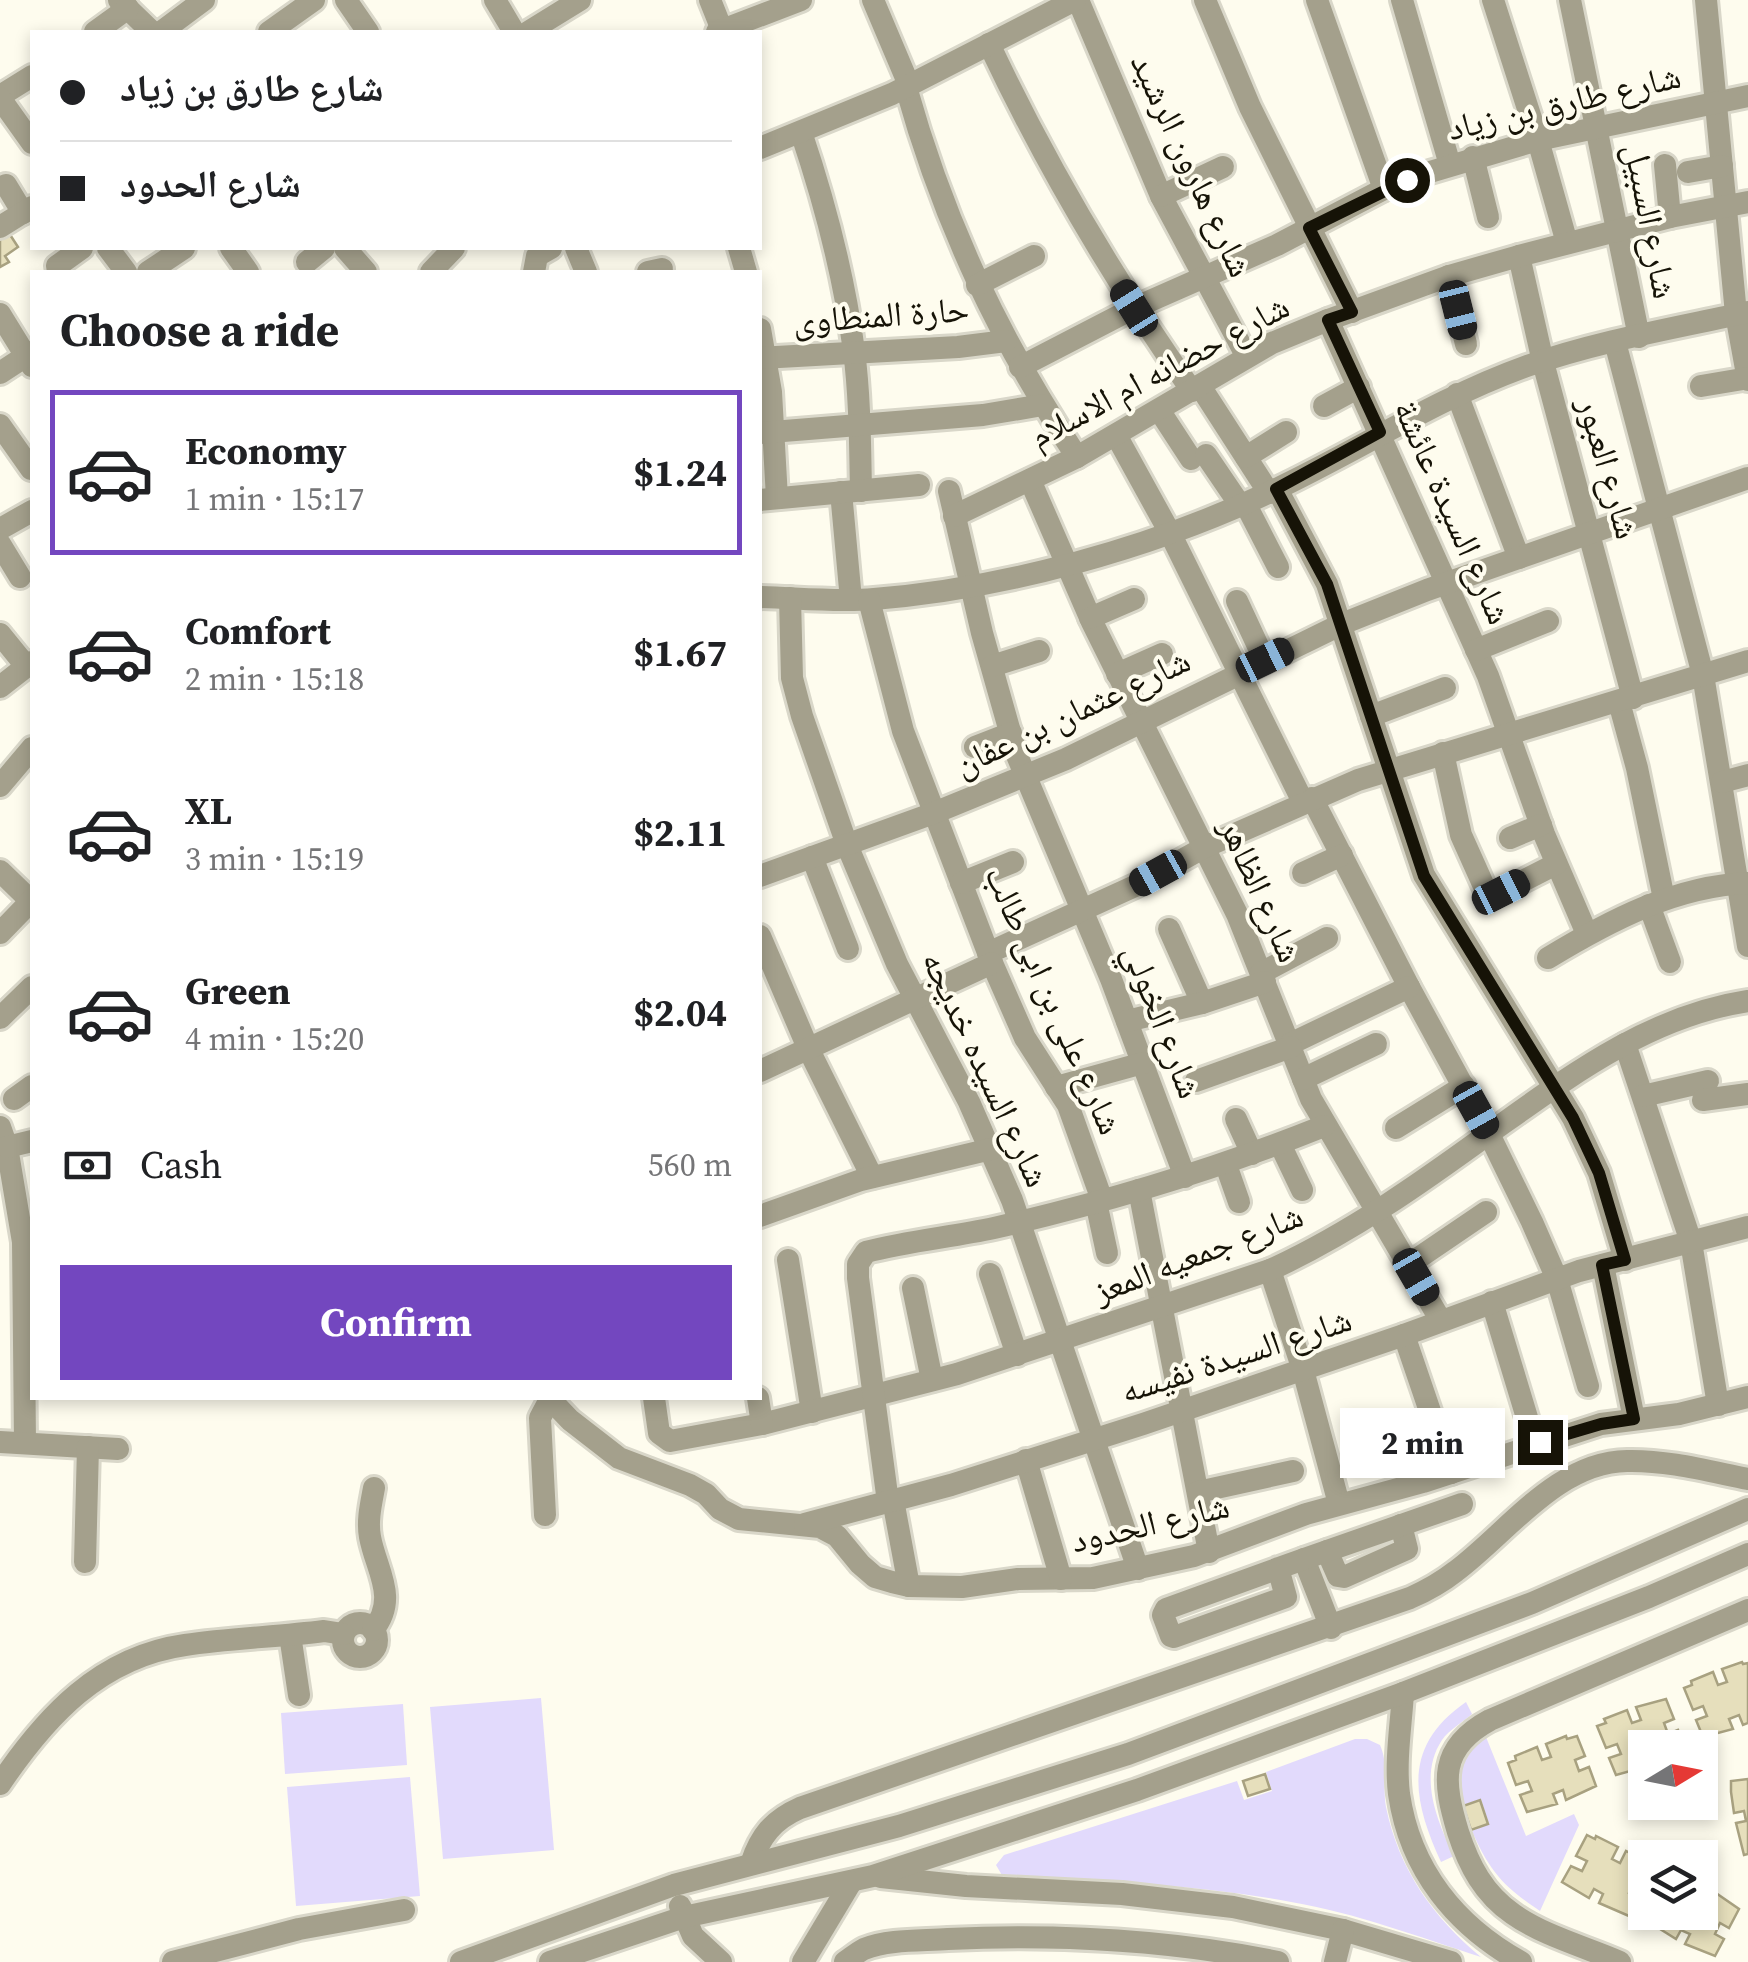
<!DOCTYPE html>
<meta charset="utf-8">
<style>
body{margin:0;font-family:"Source Serif 4","Noto Naskh Arabic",serif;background:#f6f6f6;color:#202124;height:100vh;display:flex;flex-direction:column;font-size:38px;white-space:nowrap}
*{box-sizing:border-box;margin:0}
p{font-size:32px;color:#757577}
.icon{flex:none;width:55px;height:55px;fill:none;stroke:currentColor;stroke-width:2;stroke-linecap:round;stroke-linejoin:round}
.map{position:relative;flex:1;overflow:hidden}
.details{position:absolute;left:30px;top:270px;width:732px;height:1130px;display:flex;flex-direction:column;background:#fff;border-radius:0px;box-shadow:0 5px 15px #0003}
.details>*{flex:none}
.top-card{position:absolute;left:30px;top:30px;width:732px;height:220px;border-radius:0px;box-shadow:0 5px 15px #0003;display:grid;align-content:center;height:220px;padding:0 30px;background:#fff}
.needle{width:65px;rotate:80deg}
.controls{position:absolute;left:1628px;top:1730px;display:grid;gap:20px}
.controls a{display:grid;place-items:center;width:90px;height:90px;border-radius:0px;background:#fff;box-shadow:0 5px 15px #0003;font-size:50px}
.end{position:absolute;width:45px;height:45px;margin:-22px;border:12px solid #161307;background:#fff;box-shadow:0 0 0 5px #fff}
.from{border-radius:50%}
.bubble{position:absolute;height:70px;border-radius:0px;background:#fff;box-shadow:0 5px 15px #0003;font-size:32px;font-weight:700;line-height:70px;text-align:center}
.car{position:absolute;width:30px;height:60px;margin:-30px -15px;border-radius:12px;box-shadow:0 0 8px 2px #0007;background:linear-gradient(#222 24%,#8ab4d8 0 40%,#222 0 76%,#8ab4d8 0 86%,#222 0)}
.top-card b{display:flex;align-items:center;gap:35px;height:95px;font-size:38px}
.top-card b+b{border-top:2px solid #e0e0e0}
.top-card i{width:25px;height:25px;background:#202124}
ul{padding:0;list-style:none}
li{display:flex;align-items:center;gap:30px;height:165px;margin:0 20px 15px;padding:0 10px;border:5px solid transparent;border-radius:0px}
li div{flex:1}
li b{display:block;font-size:38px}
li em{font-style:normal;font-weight:700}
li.current{border-color:#7347bf}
li>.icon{width:90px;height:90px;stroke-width:1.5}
h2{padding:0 30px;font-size:45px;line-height:120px}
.pay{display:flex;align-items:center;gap:25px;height:110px;padding:0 30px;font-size:38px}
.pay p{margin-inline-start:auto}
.action{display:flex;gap:20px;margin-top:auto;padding:20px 30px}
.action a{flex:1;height:115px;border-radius:0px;background:#7347bf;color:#fff;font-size:40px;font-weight:700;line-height:115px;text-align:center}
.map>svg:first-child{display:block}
.green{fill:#e2dafc}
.building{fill:#e6dfbc;stroke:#a8a180;stroke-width:2.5}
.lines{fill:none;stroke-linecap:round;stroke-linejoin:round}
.minor-casing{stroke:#d9d7c9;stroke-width:28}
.minor{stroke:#a4a08c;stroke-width:22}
.route{stroke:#161307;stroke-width:12}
.labels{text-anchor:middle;stroke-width:8;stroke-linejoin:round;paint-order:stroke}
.street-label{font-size:35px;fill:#161307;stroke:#fefcee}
</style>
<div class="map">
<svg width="1748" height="1962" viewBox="0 0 1748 1962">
<rect width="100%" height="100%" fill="#fefcee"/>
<g class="green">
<path d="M 541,1698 L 554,1850 L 443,1859 L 430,1707 Z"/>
<path d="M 1466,1702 L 1472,1714 C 1463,1722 1449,1730 1442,1740 C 1418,1776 1437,1821 1454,1856 L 1441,1862 C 1412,1799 1402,1746 1466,1702 Z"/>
<path d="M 403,1704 L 407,1765 L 285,1774 L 281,1713 Z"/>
<path d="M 1486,1737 L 1526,1836 L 1574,1814 L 1579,1825 L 1540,1911 C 1505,1888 1489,1871 1472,1831 L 1489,1824 L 1481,1799 L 1463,1805 C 1453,1771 1459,1758 1486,1737 Z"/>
<path d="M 1355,1739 L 1367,1739 L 1380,1745 C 1389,1765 1382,1785 1386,1807 C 1399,1870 1433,1917 1481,1957 C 1419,1937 1356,1913 1291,1902 C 1196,1884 1099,1881 1003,1877 L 996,1865 L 1004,1855 L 1237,1781 L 1244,1800 L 1272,1791 L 1266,1772 Z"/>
<path d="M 410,1777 L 420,1896 L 296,1906 L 287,1787 Z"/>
</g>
<g class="building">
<path d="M 5,227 L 18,247 L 5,256 L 9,262 L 0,267 L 0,231 Z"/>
<path d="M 1742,1662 L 1743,1664 L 1748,1663 L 1748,1723 L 1743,1725 L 1739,1715 L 1729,1719 L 1733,1729 L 1703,1737 L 1696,1720 L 1707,1716 L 1703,1706 L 1693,1710 L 1684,1688 L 1692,1685 L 1691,1681 L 1713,1672 L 1718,1685 L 1727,1682 L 1722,1669 Z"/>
<path d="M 1666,1699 L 1674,1719 L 1664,1723 L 1668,1734 L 1678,1730 L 1685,1748 L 1645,1748 L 1642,1757 L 1645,1767 L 1616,1775 L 1609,1758 L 1621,1754 L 1617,1744 L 1606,1748 L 1597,1726 L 1606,1723 L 1604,1719 L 1627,1710 L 1632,1723 L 1641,1720 L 1636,1707 Z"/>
<path d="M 1566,1736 L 1567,1739 L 1577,1736 L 1585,1756 L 1575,1760 L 1579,1771 L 1589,1767 L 1596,1786 L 1566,1800 L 1563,1790 L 1553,1794 L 1557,1804 L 1527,1812 L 1520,1795 L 1532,1791 L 1528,1781 L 1516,1785 L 1508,1763 L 1516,1760 L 1515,1756 L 1537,1747 L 1542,1760 L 1551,1757 L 1546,1744 Z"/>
<path d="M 1265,1774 L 1270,1789 L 1248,1796 L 1243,1781 Z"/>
<path d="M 1748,1779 L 1748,1854 L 1744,1855 L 1736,1823 L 1746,1821 L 1744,1811 L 1734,1813 L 1731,1792 L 1731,1781 Z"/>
<path d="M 1480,1800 L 1488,1824 L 1471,1830 L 1463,1806 Z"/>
<path d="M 1587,1835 L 1595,1839 L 1596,1836 L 1618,1847 L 1612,1859 L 1620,1863 L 1626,1851 L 1645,1861 L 1645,1884 L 1643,1888 L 1634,1883 L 1629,1893 L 1637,1898 L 1629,1916 L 1599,1903 L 1603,1894 L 1594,1889 L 1589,1898 L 1562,1882 L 1571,1866 L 1582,1871 L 1587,1861 L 1576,1856 Z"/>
<path d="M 1713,1891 L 1739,1909 L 1729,1928 L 1720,1923 L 1715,1934 L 1724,1939 L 1715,1956 L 1685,1944 L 1690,1934 L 1681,1930 L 1676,1939 L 1649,1922 L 1654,1912 L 1700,1912 L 1700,1900 L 1707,1904 Z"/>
</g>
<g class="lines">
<defs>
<g id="minor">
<path d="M 119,0 L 152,32"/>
<path d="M 346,0 L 368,32"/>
<path d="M 495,0 L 514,32"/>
<path d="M 710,0 L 722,30"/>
<path d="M 873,0 L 909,85"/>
<path d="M 1078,0 L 1161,196 L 1247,357"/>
<path d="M 1205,0 L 1250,107 L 1352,312"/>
<path d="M 1317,0 L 1384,189"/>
<path d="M 1402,0 L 1450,165"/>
<path d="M 1493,0 L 1538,140 L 1567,243"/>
<path d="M 1570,0 L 1639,337"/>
<path d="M 1706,0 L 1736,314 L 1748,380"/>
<path d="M 95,32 L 128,8"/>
<path d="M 161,32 L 204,0"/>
<path d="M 269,32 L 314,0"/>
<path d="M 528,32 L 580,0"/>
<path d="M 717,32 L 801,0"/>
<path d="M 989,44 C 1047,167 1114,280 1192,391"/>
<path d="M 906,87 C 944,223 999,339 1077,457"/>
<path d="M 0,96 L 32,76"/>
<path d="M 0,98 L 32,143"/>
<path d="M 801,132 C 825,203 844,276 854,351 C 860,397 860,444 861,491"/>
<path d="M 760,148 L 892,94 L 1075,0"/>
<path d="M 1473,157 L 1488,217"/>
<path d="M 1665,165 L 1670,217"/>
<path d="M 1688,172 L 1722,166"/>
<path d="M 6,185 L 23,213"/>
<path d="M 1161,196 L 1223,167"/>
<path d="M 0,227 L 32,207"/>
<path d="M 108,248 L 126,272"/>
<path d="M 231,248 L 248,272"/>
<path d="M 345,248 L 366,272"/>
<path d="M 576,248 L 586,272"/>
<path d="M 739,248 L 746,272"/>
<path d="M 1519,256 L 1543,362 L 1633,698"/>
<path d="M 307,262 L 324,248"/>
<path d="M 57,266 L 82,248"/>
<path d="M 148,272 L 184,248"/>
<path d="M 431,272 L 454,248"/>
<path d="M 534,272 L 537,256 L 551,248"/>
<path d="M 648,272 L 662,269"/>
<path d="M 1449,276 L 1466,344"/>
<path d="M 977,285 L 1034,256"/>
<path d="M 0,314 L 32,366"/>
<path d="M 1328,320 L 1488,676 L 1544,834 L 1587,934"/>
<path d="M 760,329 L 771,392 L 777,498"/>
<path d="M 1615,342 L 1703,675 L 1748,946"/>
<path d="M 760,358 L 958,347 L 1006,341"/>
<path d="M 1020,367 L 1134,308 L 1277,245 L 1384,189 L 1430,172 L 1538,140 L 1748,96"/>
<path d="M 0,373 L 32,352"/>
<path d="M 1200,386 L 1269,493"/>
<path d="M 1701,386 L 1748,378"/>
<path d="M 1457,394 L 1519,558"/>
<path d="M 1324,406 L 1359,387"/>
<path d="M 1159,410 L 1191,459"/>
<path d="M 0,425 L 31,469"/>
<path d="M 760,433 L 983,415 L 1043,405"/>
<path d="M 1116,435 L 1170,533 L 1303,802"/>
<path d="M 1206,455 L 1240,505"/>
<path d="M 1246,457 L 1286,432"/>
<path d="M 1030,480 L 1092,622 L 1237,914 L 1311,1099 L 1441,1321"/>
<path d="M 1277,489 L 1327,584 L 1424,875 L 1573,1118 L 1599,1173 L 1625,1260"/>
<path d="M 949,491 L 982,633 L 1016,753 L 1111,979 L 1185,1177"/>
<path d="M 841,492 L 851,600"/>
<path d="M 760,500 L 919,485"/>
<path d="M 1245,503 L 1278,567"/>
<path d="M 954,516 L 1077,457 L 1272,343 L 1328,320 L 1449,276 L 1519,256 L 1670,217 L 1748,202"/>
<path d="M 0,529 L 32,511"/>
<path d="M 0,544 L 20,577"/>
<path d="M 760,597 C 798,598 836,602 874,599 C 1003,589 1151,548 1268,493 C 1356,452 1435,399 1527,366 C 1598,341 1675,328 1748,312"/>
<path d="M 790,598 L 792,678 L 802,716 L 847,845 L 897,964 L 969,1102 L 1012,1200 L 1138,1569"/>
<path d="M 869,600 L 903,731 L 992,963 L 1025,1038 L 1068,1105 L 1102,1200"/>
<path d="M 1237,601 L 1265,661"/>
<path d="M 1090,618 L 1134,599"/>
<path d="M 0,634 L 26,666"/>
<path d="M 1476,650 L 1548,621"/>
<path d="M 992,666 L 1039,651"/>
<path d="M 1117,674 L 1162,654"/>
<path d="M 0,687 L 32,662"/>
<path d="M 1619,702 L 1637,768 L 1664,899"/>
<path d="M 1371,716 L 1445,688"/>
<path d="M 975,747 L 1011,733"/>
<path d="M 1443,753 L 1461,835 L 1487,893 L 1501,892 L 1556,864"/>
<path d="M 1722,782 L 1748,775"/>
<path d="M 0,786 L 32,748"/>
<path d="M 1312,798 L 1409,987 L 1489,1134 L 1532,1222 L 1557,1279 L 1588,1386"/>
<path d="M 1510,838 L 1541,825"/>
<path d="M 812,857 L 848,949"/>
<path d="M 0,871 L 32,902"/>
<path d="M 1303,873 L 1342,855"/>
<path d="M 760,876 L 934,813 L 1066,759 L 1342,624 L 1427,590 L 1748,478"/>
<path d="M 961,883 L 1013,862"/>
<path d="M 1649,905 L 1670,962"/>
<path d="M 1169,929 L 1202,1003"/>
<path d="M 0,933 L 32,900"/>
<path d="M 760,936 L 808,1048 L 872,1177"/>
<path d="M 988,953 L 1135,886 L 1205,847 L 1358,780 L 1748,661"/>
<path d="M 1548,958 C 1609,921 1675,886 1748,883"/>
<path d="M 1261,973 L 1327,938"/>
<path d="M 0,1018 L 32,987"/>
<path d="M 1127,1021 L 1202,1003 L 1265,982"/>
<path d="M 1290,1044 L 1409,987"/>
<path d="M 1625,1044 L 1691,1242 L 1718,1405"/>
<path d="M 760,1071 L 992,963"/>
<path d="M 1303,1079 L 1376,1044"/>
<path d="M 1196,1081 L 1291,1047"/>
<path d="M 1056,1087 L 1143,1063"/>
<path d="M 1643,1096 L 1708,1081"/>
<path d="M 14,1099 L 32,1086"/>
<path d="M 1703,1100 L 1748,1094"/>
<path d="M 1236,1119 L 1252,1154"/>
<path d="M 0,1127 L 7,1147 L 23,1242 L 25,1443"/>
<path d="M 1396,1128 L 1464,1086"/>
<path d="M 1280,1144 L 1302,1190"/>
<path d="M 7,1147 L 32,1141"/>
<path d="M 1226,1165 L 1239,1202"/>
<path d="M 1139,1190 L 1209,1552"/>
<path d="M 1096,1202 L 1107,1253"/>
<path d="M 760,1216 L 861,1180 L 991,1149"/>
<path d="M 788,1260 L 812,1412"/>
<path d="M 1408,1265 L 1486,1212"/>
<path d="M 1603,1265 L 1634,1419"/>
<path d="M 1270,1270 L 1303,1370 L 1339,1504"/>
<path d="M 990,1274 L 1017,1355"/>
<path d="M 913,1288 L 932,1380"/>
<path d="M 1492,1302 L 1535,1444"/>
<path d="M 1404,1335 L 1451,1473"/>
<path d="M 654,1398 L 659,1433 L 670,1441 L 762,1424 L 957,1374 L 1270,1270 C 1349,1234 1421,1183 1491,1132 C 1570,1076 1649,1016 1748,1001"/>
<path d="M 758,1398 L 762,1424"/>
<path d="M 550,1399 L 570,1420 L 619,1458 L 690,1485 L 706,1494 L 720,1509 L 739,1519 L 820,1527 L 837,1536 L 860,1564 L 875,1577 L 892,1582 L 909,1586 L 962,1587 L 1018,1579 L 1093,1578 L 1194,1556 L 1306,1514 L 1423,1482 L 1601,1424 L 1679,1414 L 1748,1397"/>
<path d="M 0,1442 L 118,1449"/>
<path d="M 1026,1460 L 1061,1579"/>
<path d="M 1198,1492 L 1293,1471"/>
<path d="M 893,1500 L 909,1586"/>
<path d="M 888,1502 L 858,1278 L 858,1264 L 866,1252 C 908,1241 952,1237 994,1228 C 1107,1202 1217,1169 1324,1126"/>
<path d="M 545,1515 L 540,1418 L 550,1399"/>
<path d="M 805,1524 L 951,1485 L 1143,1424 L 1404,1335 L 1579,1271 L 1748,1227"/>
<path d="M 1327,1551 L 1338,1576 L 1344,1577 L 1407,1549 L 1401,1525"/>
<path d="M 1304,1559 L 1331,1628"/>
<path d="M 85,1562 L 88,1447"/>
<path d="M 1278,1568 L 1286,1597 L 1174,1637 L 1171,1636 L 1163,1615 L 1166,1609 L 1304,1559 L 1462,1504"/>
<circle cx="360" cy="1640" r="17"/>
<path d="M 373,1630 C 399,1598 376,1570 370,1537 C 367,1521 371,1504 374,1488"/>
<path d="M 290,1635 L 299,1695"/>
<path d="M 1403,1693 C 1401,1726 1395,1761 1399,1794 C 1410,1870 1456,1926 1521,1962"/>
<path d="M 0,1784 C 46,1716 100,1657 185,1645 C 231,1638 278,1637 324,1631 L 343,1634"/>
<path d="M 751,1864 C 760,1836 773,1820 800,1808 L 1410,1598 C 1426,1591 1442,1582 1456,1571 C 1508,1532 1557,1462 1627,1461 C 1667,1460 1708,1471 1748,1479"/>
<path d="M 881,1877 L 966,1886 L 1122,1894 L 1233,1907 L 1343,1930 L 1451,1962"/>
<path d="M 680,1906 L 693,1936 L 721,1962"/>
<path d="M 173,1962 L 299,1929 L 404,1910"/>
<path d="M 461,1962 L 674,1885 L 899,1826 L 1128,1754 L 1532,1603 L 1748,1509"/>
<path d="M 550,1962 L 684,1917 L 873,1876 L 1137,1790 L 1403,1693 L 1649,1597 L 1748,1554"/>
<path d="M 803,1962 L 851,1882"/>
<path d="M 845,1962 C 851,1958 858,1952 864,1949 C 889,1939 922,1941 948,1939 C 1059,1934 1170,1940 1278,1962"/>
<path d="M 1335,1962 L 1343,1930"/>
<path d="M 1620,1962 C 1586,1947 1544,1936 1513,1914 C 1484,1894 1469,1866 1458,1832 C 1443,1782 1438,1748 1490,1720 L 1748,1610"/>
</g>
</defs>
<use href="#minor" class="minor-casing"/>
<use href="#minor" class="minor"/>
</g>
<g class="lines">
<path class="route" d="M 1407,180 L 1309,228 L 1352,312 L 1328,320 L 1380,432 L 1276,489 L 1327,584 L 1424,876 L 1573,1118 L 1599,1173 L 1625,1260 L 1602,1265 L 1634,1419 L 1601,1424 L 1540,1442"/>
</g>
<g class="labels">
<g class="street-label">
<text transform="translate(1564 102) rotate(-13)" y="12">شارع طارق بن زياد</text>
<text transform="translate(1192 165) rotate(65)" y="12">شارع هارون الرشيد</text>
<text transform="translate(1651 221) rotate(79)" y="12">شارع السبيل</text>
<text transform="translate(881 315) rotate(-4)" y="12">حارة المنطاوى</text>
<text transform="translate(1159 371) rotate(-28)" y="12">شارع حضانه ام الاسلام</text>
<text transform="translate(1609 468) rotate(74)" y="12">شارع العبور</text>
<text transform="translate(1453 512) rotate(66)" y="12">شارع السيدة عائشة</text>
<text transform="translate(1072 712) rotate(-25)" y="12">شارع عثمان بن عفان</text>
<text transform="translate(1261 890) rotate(66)" y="12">شارع الظاهر</text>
<text transform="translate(1054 1000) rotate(66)" y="12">شارع على بن ابى طالب</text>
<text transform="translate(1163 1021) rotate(69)" y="12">شارع الخولي</text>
<text transform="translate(986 1069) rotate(65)" y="12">شارع السيده خديجه</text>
<text transform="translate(1198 1253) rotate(-21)" y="12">شارع جمعيه المعز</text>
<text transform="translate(1236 1355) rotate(-18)" y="12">شارع السيدة نفيسه</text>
<text transform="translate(1150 1523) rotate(-13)" y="12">شارع الحدود</text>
</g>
</g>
</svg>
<div class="controls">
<a><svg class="needle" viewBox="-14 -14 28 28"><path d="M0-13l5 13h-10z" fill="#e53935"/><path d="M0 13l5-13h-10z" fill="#757577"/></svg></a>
<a><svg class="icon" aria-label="layers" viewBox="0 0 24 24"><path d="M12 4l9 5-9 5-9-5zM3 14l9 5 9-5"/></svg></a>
</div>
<i class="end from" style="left:1407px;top:180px"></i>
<i class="end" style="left:1540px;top:1442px"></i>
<div class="bubble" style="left:1340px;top:1408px;width:165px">2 min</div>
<i class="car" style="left:1134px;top:308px;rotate:328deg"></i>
<i class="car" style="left:1458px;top:310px;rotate:166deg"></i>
<i class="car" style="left:1265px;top:660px;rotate:64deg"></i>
<i class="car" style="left:1158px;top:873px;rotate:241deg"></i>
<i class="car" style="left:1501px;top:892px;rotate:63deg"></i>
<i class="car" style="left:1476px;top:1110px;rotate:151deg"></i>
<i class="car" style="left:1416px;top:1277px;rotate:150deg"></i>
<div class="top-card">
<b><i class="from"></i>شارع طارق بن زياد</b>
<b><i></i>شارع الحدود</b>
</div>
<section class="details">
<h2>Choose a ride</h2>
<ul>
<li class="current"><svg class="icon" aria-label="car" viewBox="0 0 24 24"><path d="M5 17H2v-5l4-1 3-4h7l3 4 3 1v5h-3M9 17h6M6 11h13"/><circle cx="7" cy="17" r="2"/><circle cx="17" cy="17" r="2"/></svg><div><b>Economy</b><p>1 min · 15:17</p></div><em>$1.24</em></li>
<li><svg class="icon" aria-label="car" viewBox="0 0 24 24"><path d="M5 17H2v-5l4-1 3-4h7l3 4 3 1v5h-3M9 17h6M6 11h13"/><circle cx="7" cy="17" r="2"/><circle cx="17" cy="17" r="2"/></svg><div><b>Comfort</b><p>2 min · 15:18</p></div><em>$1.67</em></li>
<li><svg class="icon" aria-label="car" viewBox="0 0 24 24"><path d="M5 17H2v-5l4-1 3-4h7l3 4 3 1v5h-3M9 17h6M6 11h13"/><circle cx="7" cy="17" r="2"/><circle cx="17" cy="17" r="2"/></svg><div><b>XL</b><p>3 min · 15:19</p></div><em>$2.11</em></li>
<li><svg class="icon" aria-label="car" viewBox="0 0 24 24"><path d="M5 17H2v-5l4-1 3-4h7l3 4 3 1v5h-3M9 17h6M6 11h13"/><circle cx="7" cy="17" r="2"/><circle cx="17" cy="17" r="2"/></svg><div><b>Green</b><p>4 min · 15:20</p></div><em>$2.04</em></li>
</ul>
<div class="pay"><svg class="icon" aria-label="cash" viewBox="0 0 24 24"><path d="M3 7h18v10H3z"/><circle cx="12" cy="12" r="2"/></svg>Cash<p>560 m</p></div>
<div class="action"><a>Confirm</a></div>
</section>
</div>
